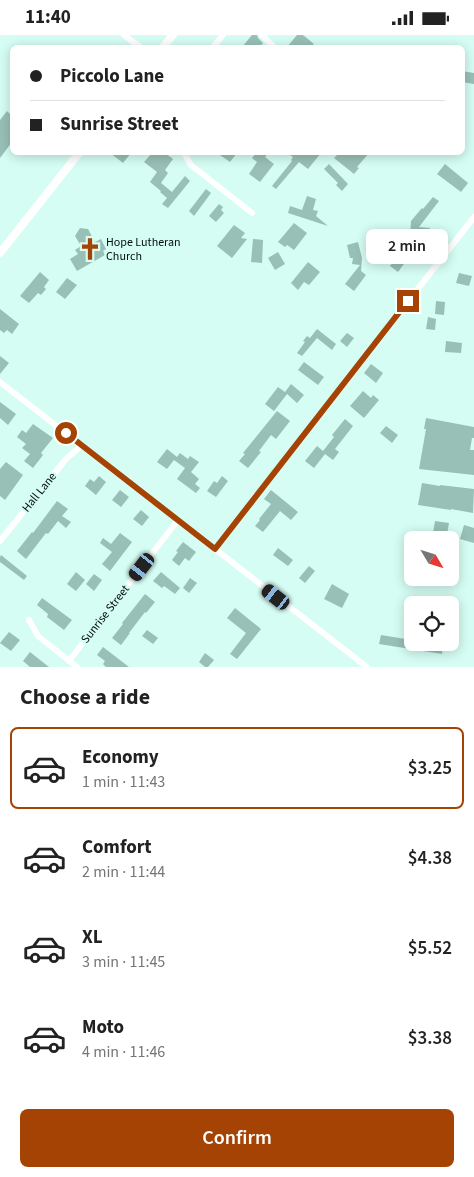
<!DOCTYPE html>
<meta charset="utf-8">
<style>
body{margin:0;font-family:"Source Sans 3",sans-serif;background:#f2f2f2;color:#222;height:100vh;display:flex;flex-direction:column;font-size:19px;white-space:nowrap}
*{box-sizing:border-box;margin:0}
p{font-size:16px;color:#767676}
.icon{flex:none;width:28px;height:28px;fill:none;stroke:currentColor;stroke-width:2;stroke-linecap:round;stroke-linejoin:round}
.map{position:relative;height:632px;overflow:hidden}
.details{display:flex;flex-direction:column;background:#fff;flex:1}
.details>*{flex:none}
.guide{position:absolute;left:10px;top:10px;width:455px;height:110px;border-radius:8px;box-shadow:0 2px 12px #0003;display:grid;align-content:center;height:110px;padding:0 20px;background:#fff}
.needle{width:32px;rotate:128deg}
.tools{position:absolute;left:404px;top:496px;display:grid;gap:10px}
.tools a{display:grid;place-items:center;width:55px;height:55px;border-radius:8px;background:#fff;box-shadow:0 2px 12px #0003;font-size:25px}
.end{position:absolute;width:22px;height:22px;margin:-11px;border:6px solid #a54304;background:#fff;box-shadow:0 0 0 2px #fff}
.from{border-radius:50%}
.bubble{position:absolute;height:35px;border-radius:8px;background:#fff;box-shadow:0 2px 12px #0003;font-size:16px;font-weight:600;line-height:35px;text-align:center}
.car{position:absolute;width:15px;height:30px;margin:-15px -8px;border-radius:6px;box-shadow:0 0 4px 1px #0007;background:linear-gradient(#222 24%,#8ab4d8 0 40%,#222 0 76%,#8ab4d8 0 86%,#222 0)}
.guide b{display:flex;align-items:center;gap:18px;height:48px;font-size:19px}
.guide b+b{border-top:1px solid #e0e0e0}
.guide i{width:12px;height:12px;background:#222}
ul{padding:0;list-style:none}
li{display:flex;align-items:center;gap:15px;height:82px;margin:0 10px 8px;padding:0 10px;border:2px solid transparent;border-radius:8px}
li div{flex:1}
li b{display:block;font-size:19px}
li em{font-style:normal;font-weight:600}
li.on{border-color:#a54304}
li>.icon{width:45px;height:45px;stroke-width:1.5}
h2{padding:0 20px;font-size:22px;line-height:60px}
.action{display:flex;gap:10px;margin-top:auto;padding:10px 20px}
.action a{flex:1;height:58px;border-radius:8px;background:#a54304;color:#fff;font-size:20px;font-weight:600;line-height:58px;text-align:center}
.status{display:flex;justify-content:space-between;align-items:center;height:35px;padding:0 25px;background:#fff;direction:ltr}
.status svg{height:14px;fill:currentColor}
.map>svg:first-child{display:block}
.building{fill:#99c0b6}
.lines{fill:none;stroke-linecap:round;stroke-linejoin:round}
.minor{stroke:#fff;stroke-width:6}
.tertiary{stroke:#fff;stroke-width:8}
.route{stroke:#a54304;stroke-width:6}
.labels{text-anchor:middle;stroke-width:4.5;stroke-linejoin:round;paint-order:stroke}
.poi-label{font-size:12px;fill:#030f0c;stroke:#d5fdf3;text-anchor:start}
.street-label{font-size:12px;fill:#030f0c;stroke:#d5fdf3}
</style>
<div class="status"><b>11:40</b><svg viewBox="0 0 49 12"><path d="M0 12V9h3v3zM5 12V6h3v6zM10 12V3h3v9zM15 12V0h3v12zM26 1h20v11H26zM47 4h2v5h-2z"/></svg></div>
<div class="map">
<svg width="474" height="632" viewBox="0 0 474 632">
<rect width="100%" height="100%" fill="#d5fdf3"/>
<g class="building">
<path d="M 252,0 L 257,0 L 258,3 L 263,8 L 260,12 L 242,12 Z"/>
<path d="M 297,0 L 303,0 L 314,9 L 311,12 L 287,12 Z"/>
<path d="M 462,36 L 474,38 L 474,49 L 462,47 Z"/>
<path d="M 7,76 L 12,81 L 12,107 L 0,123 L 0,85 Z"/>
<path d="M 110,118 L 131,118 L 123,128 Z"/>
<path d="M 152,118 L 165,118 L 173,124 L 165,135 L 168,138 L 161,148 L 172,157 L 185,141 L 190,146 L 168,173 L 162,169 L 167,163 L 160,157 L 161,156 L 150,147 L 157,137 L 144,127 Z"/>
<path d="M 217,118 L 237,118 L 230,127 Z"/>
<path d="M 256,118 L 268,118 L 265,122 L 274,129 L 260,147 L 249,139 L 257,127 L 252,123 Z"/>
<path d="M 287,118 L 321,118 L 308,134 L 299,127 L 276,154 L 272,151 L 292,126 L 291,125 L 293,122 Z"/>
<path d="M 339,118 L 369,118 L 357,132 L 359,133 L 354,139 L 334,123 Z"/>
<path d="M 329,129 L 348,149 L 342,156 L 336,150 L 338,148 L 324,134 Z"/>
<path d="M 445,129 L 468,148 L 461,157 L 437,139 Z"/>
<path d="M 206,154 L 211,158 L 194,181 L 189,176 Z"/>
<path d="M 307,161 L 316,164 L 313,175 L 318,176 L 316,181 L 328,191 L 288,178 L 290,171 L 302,175 Z"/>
<path d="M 433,162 L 439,166 L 419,192 L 430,193 L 429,202 L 412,200 L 410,204 L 411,186 L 422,173 L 423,174 Z"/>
<path d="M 219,169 L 223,172 L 221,175 L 224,178 L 216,187 L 209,181 Z"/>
<path d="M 294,188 L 307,198 L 294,215 L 287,210 L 285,212 L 278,207 Z"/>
<path d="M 234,190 L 245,198 L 241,203 L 247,204 L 232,223 L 217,211 Z"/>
<path d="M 80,193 L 88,194 L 95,207 L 101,204 L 106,214 L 103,216 L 105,220 L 77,236 L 70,224 L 78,219 L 75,215 L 81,211 L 75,201 Z"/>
<path d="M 253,204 L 263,205 L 262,228 L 251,227 Z"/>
<path d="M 402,206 L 422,220 L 417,228 L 409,222 L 398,237 L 390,231 L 401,216 L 397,213 Z"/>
<path d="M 358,207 L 362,223 L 361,236 L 366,240 L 354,256 L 345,249 L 360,230 L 352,229 L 353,223 L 350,223 L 347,210 Z"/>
<path d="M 278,217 L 285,229 L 275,235 L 268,223 Z"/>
<path d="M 308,227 L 320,237 L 309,250 L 304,247 L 298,255 L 291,248 Z"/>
<path d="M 40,237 L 49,245 L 44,252 L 46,254 L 41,260 L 38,258 L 29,268 L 20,261 Z"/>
<path d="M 459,238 L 472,241 L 469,251 L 456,248 Z"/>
<path d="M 67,243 L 77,250 L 65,264 L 56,257 Z"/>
<path d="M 436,266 L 445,267 L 444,280 L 435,279 Z"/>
<path d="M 0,274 L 19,289 L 12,299 L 7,295 L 4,298 L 0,295 Z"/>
<path d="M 428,282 L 436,284 L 435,295 L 426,294 Z"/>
<path d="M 317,294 L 336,309 L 332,315 L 317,303 L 302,321 L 297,318 L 305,307 L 303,306 L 307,301 L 310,303 Z"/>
<path d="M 347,298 L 354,303 L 347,312 L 340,306 Z"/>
<path d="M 446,306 L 462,308 L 461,318 L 445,317 Z"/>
<path d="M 0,321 L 9,328 L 0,339 Z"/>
<path d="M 304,327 L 324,342 L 318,350 L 298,335 Z"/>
<path d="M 371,329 L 383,338 L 376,348 L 364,338 Z"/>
<path d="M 291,349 L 304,360 L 297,368 L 287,359 L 274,376 L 265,369 L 278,352 L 285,357 Z"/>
<path d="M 363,356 L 371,363 L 373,360 L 379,365 L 364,383 L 350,371 Z"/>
<path d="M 0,367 L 16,379 L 8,390 L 0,383 Z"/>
<path d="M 277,376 L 290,386 L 276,404 L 271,400 L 259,416 L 261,417 L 248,433 L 239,426 L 245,419 L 243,418 Z"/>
<path d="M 426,383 L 474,392 L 474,403 L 472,403 L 470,415 L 474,415 L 474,440 L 419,434 L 426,394 L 424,394 Z"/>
<path d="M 345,384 L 353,391 L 335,414 L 339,417 L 333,425 L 325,419 L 314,433 L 305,426 L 317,411 L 323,416 L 334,402 L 332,400 Z"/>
<path d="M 33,389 L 53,403 L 41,418 L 43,420 L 33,433 L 24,426 L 30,419 L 22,413 L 26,409 L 17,402 L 22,395 L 26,398 Z"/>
<path d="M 386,391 L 398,400 L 392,408 L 380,398 Z"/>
<path d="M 167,414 L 177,422 L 180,418 L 188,424 L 190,421 L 199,427 L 191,437 L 199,444 L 195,449 L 200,453 L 196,458 L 177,444 L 185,433 L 174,425 L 167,434 L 157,427 Z"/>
<path d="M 6,427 L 23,440 L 5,465 L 0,461 L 0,434 Z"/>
<path d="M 99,441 L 106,447 L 96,460 L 85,451 L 90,444 L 94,447 Z"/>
<path d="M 222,441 L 228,446 L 216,462 L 207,456 L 214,446 L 217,448 Z"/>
<path d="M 422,448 L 440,451 L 440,450 L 474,454 L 473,478 L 451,474 L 451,475 L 418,470 Z"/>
<path d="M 120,455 L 129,462 L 121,472 L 112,465 Z"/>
<path d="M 271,455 L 298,477 L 291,485 L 280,476 L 263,497 L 255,491 L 260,485 L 259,484 L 271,469 L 264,464 Z"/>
<path d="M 57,466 L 68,474 L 62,481 L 71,487 L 66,493 L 58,486 L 48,499 L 46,498 L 26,524 L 17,516 L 32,497 L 33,498 Z"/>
<path d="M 141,475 L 149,482 L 142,491 L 133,484 Z"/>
<path d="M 435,486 L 449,488 L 446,505 L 435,505 L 437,499 L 433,498 Z"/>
<path d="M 464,490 L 474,493 L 474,508 L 460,504 Z"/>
<path d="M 120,498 L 132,507 L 110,536 L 102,529 L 112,517 L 100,508 L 103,503 L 111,509 Z"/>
<path d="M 183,507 L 196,517 L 189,526 L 185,523 L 179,531 L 172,525 L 178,517 L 176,516 Z"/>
<path d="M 278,513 L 293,525 L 288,531 L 273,520 Z"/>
<path d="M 1,520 L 27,541 L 24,545 L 0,527 L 0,522 Z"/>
<path d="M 309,531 L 315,536 L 305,548 L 299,543 Z"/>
<path d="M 76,537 L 85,545 L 76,556 L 67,549 Z"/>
<path d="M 161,537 L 180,553 L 175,559 L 164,551 L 162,553 L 153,546 Z"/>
<path d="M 94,539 L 102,545 L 94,556 L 86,549 Z"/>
<path d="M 190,543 L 197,548 L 189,558 L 183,553 Z"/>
<path d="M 332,549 L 349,559 L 342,573 L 324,564 Z"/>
<path d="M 145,559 L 155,567 L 146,578 L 145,577 L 129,598 L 130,598 L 121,610 L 112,603 L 123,589 L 122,588 Z"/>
<path d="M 42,563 L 72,585 L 64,595 L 47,582 L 48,579 L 37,570 Z"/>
<path d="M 235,573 L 261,594 L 237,624 L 230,619 L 246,598 L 227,583 Z"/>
<path d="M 147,595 L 158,603 L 153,609 L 142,601 Z"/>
<path d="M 9,597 L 20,605 L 11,616 L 0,608 Z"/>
<path d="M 381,600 L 412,605 L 412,608 L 429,608 L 443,610 L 442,619 L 379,609 Z"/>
<path d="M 103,612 L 129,632 L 106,632 L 103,629 L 105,626 L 97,620 Z"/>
<path d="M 30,617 L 49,632 L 30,632 L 23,626 Z"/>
<path d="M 205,618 L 214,625 L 208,632 L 205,632 L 199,627 Z"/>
</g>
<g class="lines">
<g class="minor">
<path d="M 124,0 L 140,12"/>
<path d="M 262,0 L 274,12"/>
<path d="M 213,12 L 223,0"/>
<path d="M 184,118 L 191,130 L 252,178"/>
<path d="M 0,347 L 367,632"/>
<path d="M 0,506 L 66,424 L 82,410"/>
<path d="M 215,514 L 474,182"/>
<path d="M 29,585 L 38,601 L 77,632"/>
<path d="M 69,626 L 178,485"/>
</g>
<g class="tertiary">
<path d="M 163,12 L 173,0"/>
<path d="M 0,218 L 79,118"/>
</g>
</g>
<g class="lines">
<path class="route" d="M 66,398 L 215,514 L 408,266"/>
</g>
<defs>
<symbol id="church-bare" viewBox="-9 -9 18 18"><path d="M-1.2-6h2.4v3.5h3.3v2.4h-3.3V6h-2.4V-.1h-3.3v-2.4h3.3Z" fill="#a54304" stroke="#d5fdf3" stroke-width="2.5" paint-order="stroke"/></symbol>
</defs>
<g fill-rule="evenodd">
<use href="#church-bare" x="74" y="198" width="32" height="32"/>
</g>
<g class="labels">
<g class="poi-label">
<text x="106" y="211">Hope Lutheran<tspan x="106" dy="14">Church</tspan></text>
</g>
<g class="street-label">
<text transform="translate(39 457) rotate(-51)" y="4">Hall Lane</text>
<text transform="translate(105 579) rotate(-52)" y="4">Sunrise Street</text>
</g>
</g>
</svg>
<div class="tools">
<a><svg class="needle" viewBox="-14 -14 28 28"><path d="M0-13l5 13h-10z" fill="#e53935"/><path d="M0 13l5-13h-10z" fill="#767676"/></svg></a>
<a><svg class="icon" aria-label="locate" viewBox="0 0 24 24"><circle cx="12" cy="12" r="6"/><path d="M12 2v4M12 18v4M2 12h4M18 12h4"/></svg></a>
</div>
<i class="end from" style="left:66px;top:398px"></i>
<i class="end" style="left:408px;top:266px"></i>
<div class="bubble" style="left:366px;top:194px;width:82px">2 min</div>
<i class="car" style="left:142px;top:532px;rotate:218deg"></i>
<i class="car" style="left:276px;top:562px;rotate:308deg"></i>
<div class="guide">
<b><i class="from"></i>Piccolo Lane</b>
<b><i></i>Sunrise Street</b>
</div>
</div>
<section class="details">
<h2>Choose a ride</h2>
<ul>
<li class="on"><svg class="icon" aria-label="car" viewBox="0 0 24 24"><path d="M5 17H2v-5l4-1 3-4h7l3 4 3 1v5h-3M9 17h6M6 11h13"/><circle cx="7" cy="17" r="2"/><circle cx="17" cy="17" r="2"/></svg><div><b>Economy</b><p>1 min · 11:43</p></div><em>$3.25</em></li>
<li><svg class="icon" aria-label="car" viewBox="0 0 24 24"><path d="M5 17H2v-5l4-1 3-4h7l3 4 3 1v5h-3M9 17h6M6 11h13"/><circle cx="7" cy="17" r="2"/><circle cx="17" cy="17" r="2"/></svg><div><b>Comfort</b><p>2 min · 11:44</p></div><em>$4.38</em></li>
<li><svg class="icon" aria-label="car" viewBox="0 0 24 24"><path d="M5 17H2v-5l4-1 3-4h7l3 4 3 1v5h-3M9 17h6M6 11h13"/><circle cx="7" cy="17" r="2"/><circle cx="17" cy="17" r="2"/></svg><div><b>XL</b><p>3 min · 11:45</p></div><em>$5.52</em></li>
<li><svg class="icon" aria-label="car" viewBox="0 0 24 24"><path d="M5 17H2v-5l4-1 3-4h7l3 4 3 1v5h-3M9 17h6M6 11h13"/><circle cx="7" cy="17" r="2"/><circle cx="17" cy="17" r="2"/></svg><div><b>Moto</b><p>4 min · 11:46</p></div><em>$3.38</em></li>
</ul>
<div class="action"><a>Confirm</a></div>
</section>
